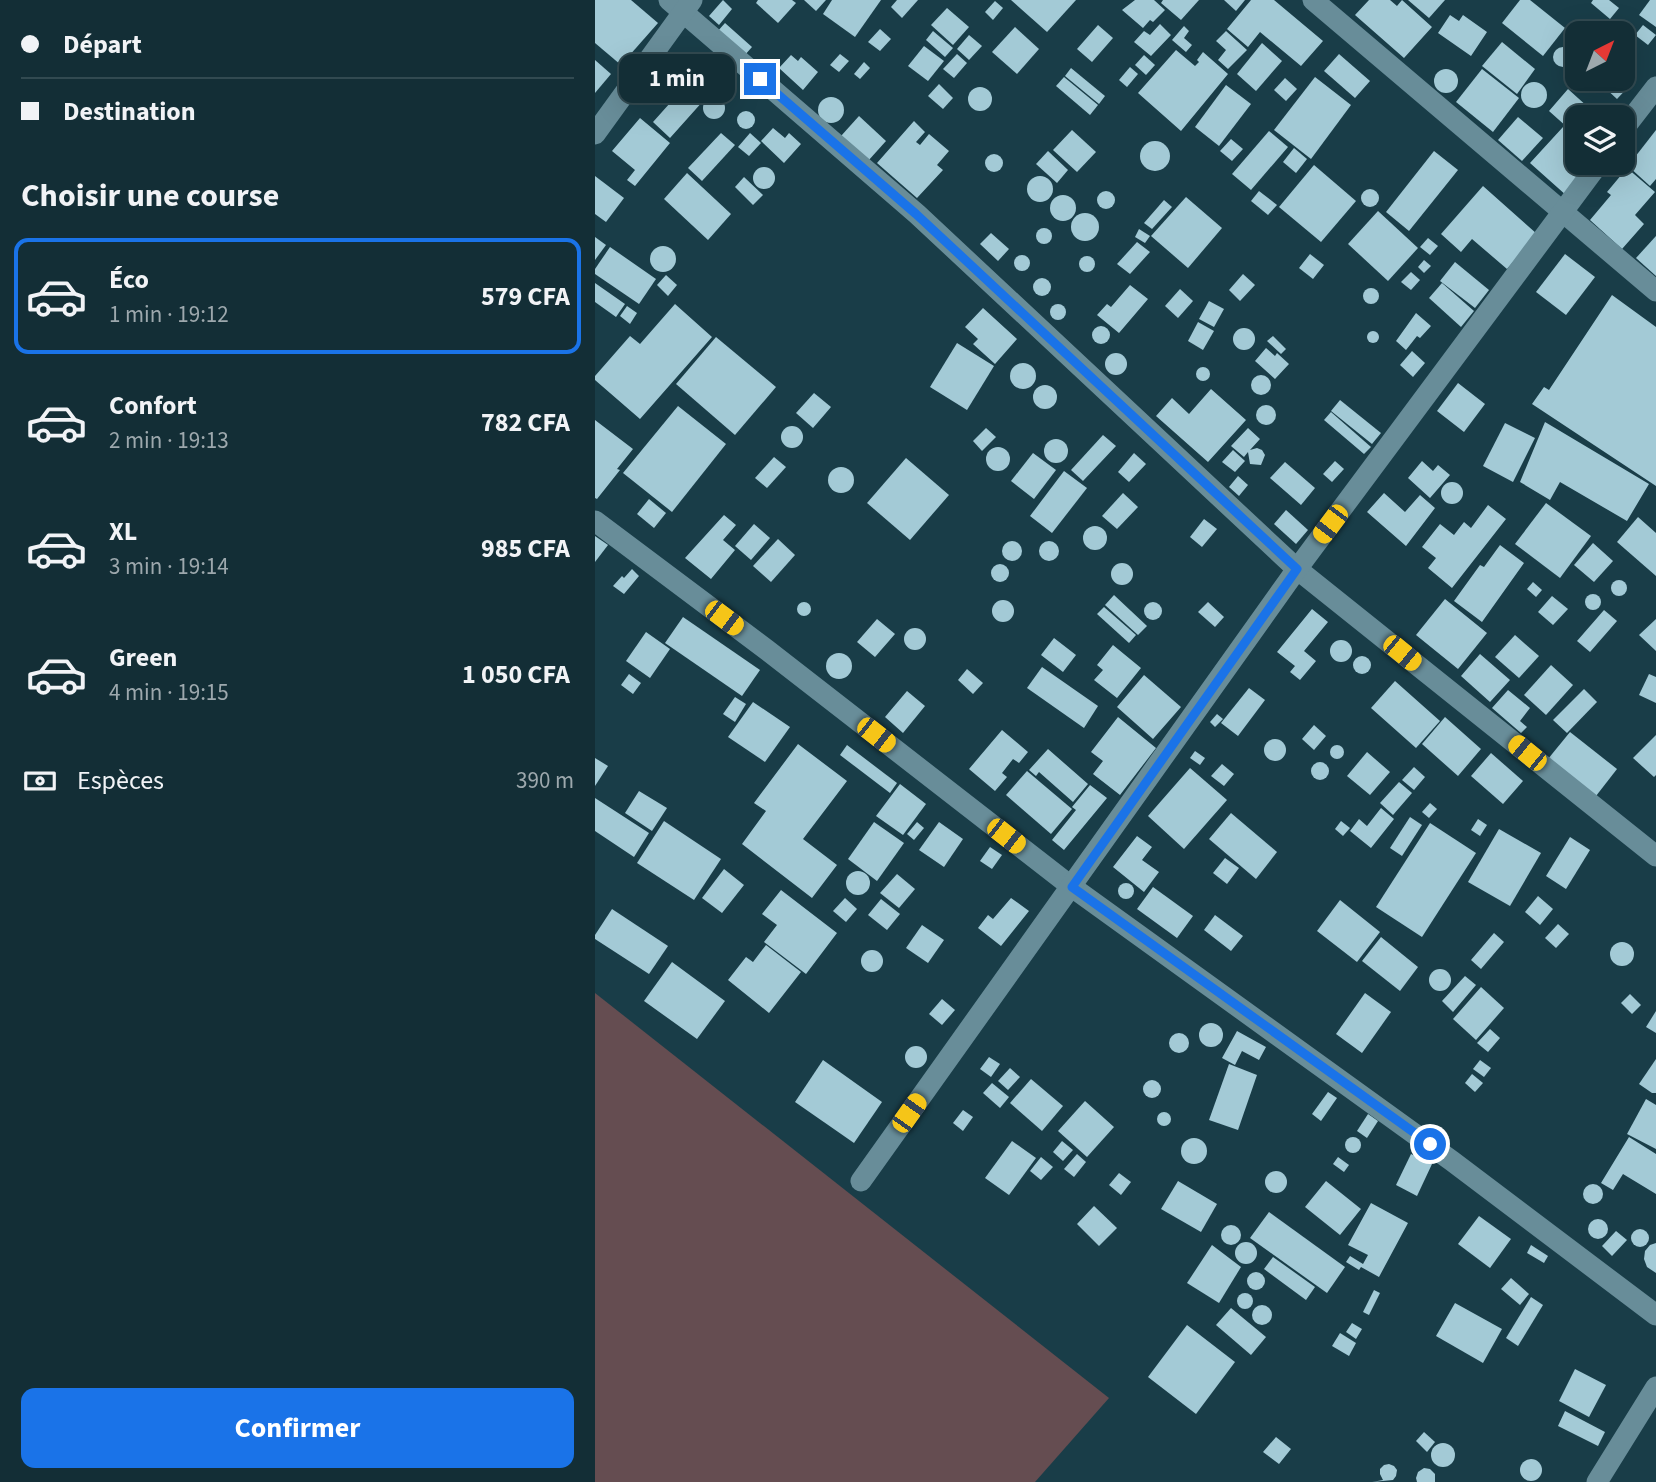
<!DOCTYPE html>
<html lang="fr">
<meta charset="utf-8">
<style>
body{margin:0;font-family:"Source Sans 3",sans-serif;background:#203a42;color:#f1f3f6;height:100vh;display:flex;flex-direction:column;font-size:26px;white-space:nowrap}
*{box-sizing:border-box;margin:0}
p{font-size:23px;color:#9da8ad}
.icon{flex:none;width:38px;height:38px;fill:none;stroke:currentColor;stroke-width:2;stroke-linecap:round;stroke-linejoin:round}
.map{position:relative;flex:1;overflow:hidden}
.side{display:flex;flex-direction:column;background:#132e36;width:595px}
.side>*{flex:none}
.hud{display:grid;align-content:center;height:154px;padding:0 21px;background:#132e36}
.needle{width:46px;rotate:42deg}
.fabs{position:absolute;left:970px;top:21px;display:grid;gap:14px}
.fabs a{display:grid;place-items:center;width:70px;height:70px;border-radius:14px;background:#132e36;box-shadow:0 7px 28px #0002,0 0 0 2px #324a51;font-size:35px}
.end{position:absolute;width:32px;height:32px;margin:-16px;border:9px solid #1a73e8;background:#fff;box-shadow:0 0 0 4px #fff}
.from{border-radius:50%}
.bubble{position:absolute;height:49px;border-radius:14px;background:#132e36;box-shadow:0 7px 28px #0002,0 0 0 2px #324a51;font-size:23px;font-weight:700;line-height:49px;text-align:center}
.car{position:absolute;width:21px;height:42px;margin:-21px -10px;border-radius:9px;box-shadow:0 0 5px 2px #0007;background:linear-gradient(#f5c518 24%,#345 0 40%,#f5c518 0 76%,#345 0 86%,#f5c518 0)}
.hud b{display:flex;align-items:center;gap:24px;height:66px;font-size:26px}
.hud b+b{border-top:2px solid #324a51}
.hud i{width:18px;height:18px;background:#f1f3f6}
ul{padding:0;list-style:none}
li{display:flex;align-items:center;gap:21px;height:116px;margin:0 14px 10px;padding:0 7px;border:4px solid transparent;border-radius:14px}
li div{flex:1}
li b{display:block;font-size:26px}
li em{font-style:normal;font-weight:700}
li.active{border-color:#1a73e8}
li>.icon{width:63px;height:63px;stroke-width:1.5}
h2{padding:0 21px;font-size:32px;line-height:84px}
.pay{display:flex;align-items:center;gap:18px;height:77px;padding:0 21px;font-size:26px}
.pay p{margin-inline-start:auto}
.action{display:flex;gap:14px;margin-top:auto;padding:14px 21px}
.action a{flex:1;height:80px;border-radius:14px;background:#1a73e8;color:#fff;font-size:28px;font-weight:700;line-height:80px;text-align:center}
main{display:flex;flex:1;min-height:0}
.map>svg:first-child{display:block}
.green{fill:#654d51}
.building{fill:#a3cad6}
.lines{fill:none;stroke-linecap:round;stroke-linejoin:round}
.minor{stroke:#688d99;stroke-width:21}
.route{stroke:#1a73e8;stroke-width:9}
</style>
<main>
<section class="side">
<div class="hud">
<b><i class="from"></i>Départ</b>
<b><i></i>Destination</b>
</div>
<h2>Choisir une course</h2>
<ul>
<li class="active"><svg class="icon" aria-label="car" viewBox="0 0 24 24"><path d="M5 17H2v-5l4-1 3-4h7l3 4 3 1v5h-3M9 17h6M6 11h13"/><circle cx="7" cy="17" r="2"/><circle cx="17" cy="17" r="2"/></svg><div><b>Éco</b><p>1 min · 19:12</p></div><em>579 CFA</em></li>
<li><svg class="icon" aria-label="car" viewBox="0 0 24 24"><path d="M5 17H2v-5l4-1 3-4h7l3 4 3 1v5h-3M9 17h6M6 11h13"/><circle cx="7" cy="17" r="2"/><circle cx="17" cy="17" r="2"/></svg><div><b>Confort</b><p>2 min · 19:13</p></div><em>782 CFA</em></li>
<li><svg class="icon" aria-label="car" viewBox="0 0 24 24"><path d="M5 17H2v-5l4-1 3-4h7l3 4 3 1v5h-3M9 17h6M6 11h13"/><circle cx="7" cy="17" r="2"/><circle cx="17" cy="17" r="2"/></svg><div><b>XL</b><p>3 min · 19:14</p></div><em>985 CFA</em></li>
<li><svg class="icon" aria-label="car" viewBox="0 0 24 24"><path d="M5 17H2v-5l4-1 3-4h7l3 4 3 1v5h-3M9 17h6M6 11h13"/><circle cx="7" cy="17" r="2"/><circle cx="17" cy="17" r="2"/></svg><div><b>Green</b><p>4 min · 19:15</p></div><em>1 050 CFA</em></li>
</ul>
<div class="pay"><svg class="icon" aria-label="cash" viewBox="0 0 24 24"><path d="M3 7h18v10H3z"/><circle cx="12" cy="12" r="2"/></svg>Espèces<p>390 m</p></div>
<div class="action"><a>Confirmer</a></div>
</section>
<div class="map">
<svg width="1061" height="1482" viewBox="0 0 1061 1482">
<rect width="100%" height="100%" fill="#193d48"/>
<path class="green" d="M 0,993 L 514,1398 L 440,1482 L 0,1482 Z"/>
<g class="building">
<path d="M 0,0 L 36,0 L 63,23 L 26,65 L 0,43 Z"/>
<path d="M 128,0 L 137,9 L 124,25 L 114,16 Z"/>
<path d="M 163,0 L 197,0 L 201,3 L 183,23 L 161,3 Z"/>
<path d="M 209,0 L 231,0 L 221,11 Z"/>
<path d="M 237,0 L 286,0 L 260,37 L 228,14 Z"/>
<path d="M 302,0 L 323,0 L 307,18 L 296,7 Z"/>
<path d="M 416,0 L 481,0 L 452,32 Z"/>
<path d="M 540,0 L 559,0 L 570,10 L 558,22 L 555,20 L 548,28 L 527,10 Z"/>
<path d="M 568,0 L 604,0 L 586,20 L 566,3 Z"/>
<path d="M 629,0 L 650,0 L 641,11 Z"/>
<path d="M 656,0 L 679,0 L 728,41 L 706,66 L 665,32 L 653,47 L 632,29 Z"/>
<path d="M 774,0 L 795,0 L 802,6 L 807,0 L 837,27 L 809,58 L 760,15 Z"/>
<path d="M 813,0 L 850,0 L 834,18 Z"/>
<path d="M 925,0 L 935,0 L 970,28 L 948,56 L 907,23 Z"/>
<path d="M 998,0 L 1014,0 L 1024,8 L 1015,19 L 996,3 Z"/>
<path d="M 1055,0 L 1061,0 L 1061,27 L 1044,15 Z"/>
<path d="M 400,1 L 408,8 L 398,20 L 390,12 Z"/>
<path d="M 352,8 L 374,27 L 358,45 L 336,25 Z"/>
<path d="M 855,15 L 864,21 L 868,15 L 892,32 L 876,56 L 843,33 Z"/>
<path d="M 130,23 L 157,47 L 149,56 L 122,32 Z"/>
<path d="M 565,24 L 576,35 L 556,56 L 539,42 L 549,31 L 555,35 Z"/>
<path d="M 503,25 L 518,38 L 497,62 L 482,49 Z"/>
<path d="M 1048,25 L 1061,35 L 1053,45 L 1040,35 Z"/>
<path d="M 589,26 L 594,31 L 589,38 L 597,45 L 591,52 L 577,40 Z"/>
<path d="M 420,27 L 444,49 L 422,74 L 397,52 Z"/>
<path d="M 285,29 L 296,39 L 285,51 L 273,42 Z"/>
<path d="M 338,31 L 358,48 L 350,57 L 331,40 Z"/>
<path d="M 631,31 L 652,50 L 633,69 L 623,60 L 631,50 L 621,41 Z"/>
<path d="M 374,35 L 387,46 L 374,60 L 362,49 Z"/>
<path d="M 907,42 L 940,69 L 922,94 L 887,66 Z"/>
<path d="M 667,43 L 687,61 L 661,91 L 642,74 Z"/>
<path d="M 329,46 L 349,61 L 333,81 L 313,66 Z"/>
<circle cx="968" cy="57" r="10"/>
<path d="M 581,50 L 600,66 L 604,62 L 602,60 L 608,52 L 633,74 L 586,131 L 543,93 Z"/>
<path d="M 95,53 L 126,81 L 75,138 L 58,122 L 84,93 L 70,81 Z"/>
<path d="M 245,54 L 254,61 L 244,72 L 235,65 Z"/>
<path d="M 362,54 L 372,63 L 359,78 L 348,69 Z"/>
<path d="M 744,54 L 775,81 L 760,98 L 729,71 Z"/>
<path d="M 196,55 L 203,61 L 206,57 L 223,72 L 208,90 L 184,68 Z"/>
<path d="M 549,55 L 560,65 L 551,75 L 540,65 Z"/>
<path d="M 0,60 L 16,74 L 0,93 Z"/>
<path d="M 269,62 L 275,68 L 265,79 L 259,74 Z"/>
<path d="M 535,67 L 543,74 L 532,87 L 524,80 Z"/>
<path d="M 476,68 L 510,96 L 504,104 L 470,76 Z"/>
<path d="M 982,68 L 982,79 L 996,79 L 990,86 L 976,75 Z"/>
<circle cx="851" cy="81" r="12"/>
<path d="M 887,69 L 924,98 L 898,132 L 861,102 Z"/>
<path d="M 1027,72 L 1038,82 L 1022,99 L 1009,87 L 1016,79 L 1027,79 Z"/>
<path d="M 469,77 L 503,105 L 495,115 L 461,86 Z"/>
<path d="M 720,77 L 756,105 L 716,159 L 679,130 Z"/>
<path d="M 690,78 L 702,89 L 691,101 L 679,90 Z"/>
<circle cx="939" cy="95" r="13"/>
<path d="M 344,84 L 358,98 L 348,109 L 333,96 Z"/>
<path d="M 631,85 L 656,104 L 624,146 L 600,127 Z"/>
<circle cx="385" cy="99" r="12"/>
<path d="M 973,89 L 1004,117 L 982,117 L 982,136 L 954,111 Z"/>
<circle cx="119" cy="108" r="11"/>
<circle cx="236" cy="110" r="13"/>
<circle cx="151" cy="120" r="9"/>
<path d="M 264,116 L 291,141 L 273,161 L 246,136 Z"/>
<path d="M 923,117 L 948,138 L 927,161 L 903,140 Z"/>
<path d="M 45,118 L 75,143 L 40,186 L 32,180 L 40,170 L 17,151 Z"/>
<path d="M 319,121 L 330,132 L 321,142 L 325,145 L 334,134 L 354,151 L 342,165 L 348,170 L 322,198 L 282,163 Z"/>
<path d="M 968,127 L 982,139 L 982,163 L 1001,163 L 972,196 L 935,163 Z"/>
<path d="M 178,128 L 190,138 L 194,133 L 206,144 L 189,163 L 166,141 Z"/>
<path d="M 477,130 L 501,152 L 482,172 L 458,150 Z"/>
<path d="M 1061,130 L 1061,179 L 1055,186 L 1033,166 Z"/>
<path d="M 674,131 L 693,147 L 656,190 L 637,174 Z"/>
<path d="M 126,133 L 140,145 L 107,181 L 93,168 Z"/>
<path d="M 155,133 L 166,143 L 154,156 L 143,147 Z"/>
<path d="M 636,139 L 648,149 L 637,161 L 625,151 Z"/>
<circle cx="560" cy="156" r="15"/>
<path d="M 699,148 L 712,159 L 701,173 L 688,162 Z"/>
<path d="M 453,151 L 473,170 L 462,183 L 441,164 Z"/>
<path d="M 839,151 L 863,170 L 814,231 L 791,212 Z"/>
<circle cx="399" cy="163" r="9"/>
<path d="M 719,165 L 761,201 L 726,242 L 684,207 Z"/>
<circle cx="169" cy="178" r="11"/>
<path d="M 1032,168 L 1060,192 L 1040,215 L 1049,224 L 1027,249 L 995,220 L 1016,195 L 1012,192 Z"/>
<path d="M 92,173 L 136,214 L 113,240 L 69,199 Z"/>
<path d="M 0,176 L 29,198 L 11,222 L 0,214 Z"/>
<circle cx="445" cy="189" r="13"/>
<path d="M 149,177 L 168,195 L 158,205 L 140,187 Z"/>
<path d="M 888,186 L 942,234 L 912,269 L 877,239 L 866,252 L 846,234 Z"/>
<circle cx="775" cy="198" r="9"/>
<circle cx="511" cy="200" r="9"/>
<path d="M 664,191 L 682,205 L 673,215 L 656,201 Z"/>
<circle cx="468" cy="208" r="13"/>
<path d="M 591,197 L 627,228 L 593,268 L 556,236 Z"/>
<path d="M 569,200 L 577,207 L 557,229 L 549,223 Z"/>
<path d="M 783,211 L 823,248 L 793,281 L 753,244 Z"/>
<circle cx="490" cy="227" r="14"/>
<circle cx="449" cy="236" r="8"/>
<path d="M 544,229 L 555,236 L 550,243 L 540,237 Z"/>
<path d="M 396,233 L 414,249 L 403,261 L 385,244 Z"/>
<path d="M 1061,236 L 1061,276 L 1041,258 Z"/>
<path d="M 0,237 L 11,245 L 0,260 Z"/>
<path d="M 833,238 L 843,246 L 835,255 L 825,247 Z"/>
<path d="M 542,242 L 555,252 L 535,274 L 522,264 Z"/>
<circle cx="68" cy="259" r="13"/>
<path d="M 15,247 L 61,279 L 44,304 L 0,274 L 0,269 Z"/>
<path d="M 715,254 L 729,265 L 718,279 L 704,268 Z"/>
<path d="M 970,254 L 1000,277 L 971,315 L 941,292 Z"/>
<circle cx="427" cy="263" r="8"/>
<circle cx="492" cy="264" r="8"/>
<path d="M 829,260 L 836,266 L 829,273 L 823,267 Z"/>
<path d="M 860,262 L 894,290 L 880,308 L 845,281 Z"/>
<path d="M 816,272 L 825,280 L 816,290 L 806,282 Z"/>
<path d="M 648,274 L 660,285 L 645,301 L 634,290 Z"/>
<path d="M 71,275 L 82,285 L 73,296 L 62,285 Z"/>
<circle cx="447" cy="287" r="9"/>
<path d="M 0,283 L 30,304 L 21,317 L 0,302 Z"/>
<path d="M 847,283 L 879,311 L 866,327 L 834,298 Z"/>
<path d="M 535,285 L 553,299 L 524,333 L 502,315 L 512,304 L 516,307 Z"/>
<circle cx="776" cy="296" r="8"/>
<path d="M 585,289 L 598,301 L 583,318 L 570,306 Z"/>
<path d="M 1017,295 L 1061,327 L 1061,486 L 937,404 L 949,387 L 954,390 Z"/>
<path d="M 614,301 L 629,309 L 619,327 L 604,319 Z"/>
<circle cx="463" cy="312" r="8"/>
<path d="M 80,304 L 117,337 L 45,419 L 0,380 L 0,376 L 35,336 L 45,344 Z"/>
<path d="M 32,306 L 42,313 L 35,324 L 25,316 Z"/>
<path d="M 388,308 L 422,339 L 400,364 L 378,344 L 383,339 L 370,327 Z"/>
<path d="M 821,313 L 836,326 L 825,338 L 822,336 L 811,350 L 801,341 Z"/>
<path d="M 603,322 L 619,331 L 608,350 L 593,341 Z"/>
<circle cx="506" cy="335" r="9"/>
<circle cx="649" cy="339" r="11"/>
<circle cx="778" cy="337" r="6"/>
<path d="M 678,336 L 691,349 L 686,354 L 672,341 Z"/>
<path d="M 121,337 L 181,387 L 140,435 L 81,384 Z"/>
<path d="M 362,343 L 399,366 L 372,410 L 335,387 Z"/>
<path d="M 671,348 L 680,356 L 682,353 L 694,364 L 680,379 L 660,361 Z"/>
<path d="M 817,351 L 830,363 L 818,377 L 805,365 Z"/>
<circle cx="521" cy="364" r="11"/>
<circle cx="428" cy="376" r="13"/>
<circle cx="608" cy="374" r="7"/>
<circle cx="666" cy="385" r="10"/>
<path d="M 863,383 L 890,404 L 869,432 L 842,411 Z"/>
<circle cx="450" cy="397" r="12"/>
<path d="M 616,389 L 651,420 L 613,462 L 561,416 L 577,398 L 594,414 Z"/>
<path d="M 219,393 L 236,407 L 218,428 L 201,413 Z"/>
<path d="M 745,400 L 786,433 L 777,444 L 736,411 Z"/>
<circle cx="671" cy="415" r="10"/>
<path d="M 83,406 L 131,444 L 77,512 L 28,473 Z"/>
<path d="M 736,412 L 776,447 L 769,454 L 729,420 Z"/>
<path d="M 0,420 L 38,449 L 22,469 L 25,470 L 2,499 L 0,498 Z"/>
<path d="M 950,422 L 1054,484 L 1032,521 L 965,482 L 955,500 L 925,482 Z"/>
<path d="M 910,423 L 940,438 L 918,482 L 888,466 Z"/>
<circle cx="197" cy="437" r="11"/>
<path d="M 391,428 L 401,437 L 387,451 L 378,441 Z"/>
<path d="M 653,428 L 665,439 L 655,450 L 662,448 L 667,450 L 670,455 L 666,465 L 655,464 L 653,452 L 649,457 L 636,446 Z"/>
<path d="M 508,435 L 521,446 L 488,481 L 476,470 Z"/>
<circle cx="461" cy="451" r="12"/>
<circle cx="403" cy="459" r="12"/>
<path d="M 638,450 L 650,461 L 640,472 L 627,462 Z"/>
<path d="M 438,453 L 461,470 L 439,499 L 416,481 Z"/>
<path d="M 539,453 L 551,464 L 534,482 L 523,472 Z"/>
<path d="M 179,457 L 191,467 L 172,488 L 160,478 Z"/>
<path d="M 311,458 L 354,495 L 315,540 L 272,503 Z"/>
<path d="M 740,461 L 749,469 L 737,482 L 728,474 Z"/>
<path d="M 827,461 L 838,471 L 843,465 L 855,475 L 835,498 L 813,478 Z"/>
<path d="M 690,462 L 720,488 L 706,505 L 675,478 Z"/>
<circle cx="246" cy="480" r="13"/>
<path d="M 469,471 L 492,488 L 457,533 L 435,516 Z"/>
<path d="M 643,476 L 653,485 L 644,496 L 634,487 Z"/>
<circle cx="857" cy="493" r="11"/>
<path d="M 528,493 L 543,507 L 522,529 L 507,516 Z"/>
<path d="M 789,493 L 810,512 L 825,495 L 840,508 L 811,546 L 772,512 Z"/>
<path d="M 54,499 L 71,513 L 59,528 L 42,514 Z"/>
<path d="M 951,503 L 996,536 L 965,578 L 920,544 Z"/>
<path d="M 893,505 L 911,519 L 857,588 L 833,568 L 841,558 L 827,547 L 845,524 L 859,535 L 869,522 L 876,528 Z"/>
<path d="M 691,510 L 713,530 L 701,544 L 679,524 Z"/>
<path d="M 129,515 L 141,525 L 128,540 L 140,550 L 116,579 L 90,558 Z"/>
<path d="M 1043,517 L 1061,533 L 1061,576 L 1022,542 Z"/>
<path d="M 609,519 L 622,529 L 607,547 L 595,537 Z"/>
<path d="M 159,524 L 175,538 L 156,560 L 140,546 Z"/>
<circle cx="500" cy="538" r="12"/>
<path d="M 0,536 L 13,545 L 0,562 Z"/>
<path d="M 183,539 L 200,555 L 176,582 L 158,566 Z"/>
<circle cx="454" cy="551" r="10"/>
<circle cx="417" cy="551" r="10"/>
<path d="M 998,543 L 1018,561 L 999,582 L 979,565 Z"/>
<path d="M 905,545 L 929,563 L 887,622 L 859,601 L 885,565 L 889,567 Z"/>
<circle cx="527" cy="574" r="11"/>
<circle cx="405" cy="573" r="9"/>
<path d="M 37,569 L 44,576 L 29,594 L 18,586 L 27,576 L 29,578 Z"/>
<circle cx="1024" cy="588" r="8"/>
<path d="M 938,582 L 947,590 L 941,597 L 932,589 Z"/>
<circle cx="998" cy="602" r="8"/>
<path d="M 519,595 L 552,626 L 543,635 L 510,605 Z"/>
<path d="M 957,596 L 973,609 L 958,625 L 943,612 Z"/>
<path d="M 850,599 L 892,633 L 863,669 L 821,635 Z"/>
<circle cx="408" cy="611" r="11"/>
<circle cx="558" cy="611" r="9"/>
<path d="M 613,602 L 629,617 L 620,627 L 603,612 Z"/>
<circle cx="209" cy="609" r="7"/>
<path d="M 509,607 L 541,635 L 534,643 L 502,614 Z"/>
<path d="M 717,609 L 733,622 L 709,651 L 721,661 L 705,680 L 695,672 L 700,666 L 682,652 Z"/>
<path d="M 1009,610 L 1022,621 L 995,652 L 982,641 Z"/>
<path d="M 88,617 L 165,670 L 147,696 L 70,643 Z"/>
<path d="M 282,619 L 300,634 L 280,657 L 262,642 Z"/>
<path d="M 1061,619 L 1061,651 L 1044,635 Z"/>
<circle cx="320" cy="639" r="11"/>
<path d="M 51,632 L 75,649 L 55,678 L 31,661 Z"/>
<path d="M 920,635 L 944,656 L 924,678 L 900,657 Z"/>
<path d="M 459,638 L 481,655 L 468,672 L 446,655 Z"/>
<circle cx="746" cy="651" r="11"/>
<path d="M 518,645 L 546,668 L 522,698 L 499,680 L 508,670 L 502,665 Z"/>
<circle cx="244" cy="666" r="13"/>
<path d="M 885,654 L 915,680 L 895,702 L 866,676 Z"/>
<circle cx="767" cy="665" r="9"/>
<path d="M 956,665 L 978,685 L 951,715 L 929,695 Z"/>
<path d="M 447,667 L 503,706 L 489,728 L 432,688 Z"/>
<path d="M 372,669 L 388,683 L 378,694 L 363,680 Z"/>
<path d="M 34,674 L 46,683 L 38,694 L 26,685 Z"/>
<path d="M 1054,674 L 1061,677 L 1061,703 L 1044,695 Z"/>
<path d="M 549,675 L 586,707 L 558,739 L 522,707 Z"/>
<path d="M 800,681 L 845,721 L 821,748 L 776,708 Z"/>
<path d="M 654,688 L 670,700 L 643,736 L 626,723 Z"/>
<path d="M 989,689 L 1002,702 L 972,733 L 958,720 Z"/>
<path d="M 913,690 L 935,708 L 925,721 L 932,727 L 926,733 L 897,708 Z"/>
<path d="M 312,691 L 330,706 L 308,733 L 290,717 Z"/>
<path d="M 140,697 L 151,704 L 140,722 L 128,714 Z"/>
<path d="M 158,702 L 195,727 L 170,762 L 133,737 Z"/>
<path d="M 622,714 L 628,719 L 620,727 L 615,722 Z"/>
<path d="M 523,717 L 561,748 L 525,795 L 498,774 L 508,761 L 496,752 Z"/>
<path d="M 850,717 L 886,749 L 863,776 L 827,744 Z"/>
<path d="M 719,725 L 731,736 L 719,750 L 707,739 Z"/>
<path d="M 407,730 L 433,752 L 424,763 L 418,759 L 407,773 L 412,777 L 400,791 L 374,769 Z"/>
<path d="M 975,732 L 1022,769 L 1001,796 L 953,759 Z"/>
<path d="M 1061,735 L 1061,775 L 1059,777 L 1038,758 Z"/>
<circle cx="680" cy="750" r="11"/>
<path d="M 203,744 L 252,781 L 208,839 L 242,865 L 217,898 L 147,844 L 171,811 L 159,803 Z"/>
<circle cx="742" cy="752" r="7"/>
<path d="M 252,745 L 302,783 L 295,793 L 245,755 Z"/>
<path d="M 453,749 L 493,784 L 478,802 L 444,772 L 441,776 L 434,770 Z"/>
<path d="M 600,751 L 610,758 L 605,765 L 595,758 Z"/>
<path d="M 772,752 L 795,772 L 775,795 L 752,776 Z"/>
<path d="M 896,753 L 928,781 L 908,804 L 876,776 Z"/>
<path d="M 0,758 L 13,766 L 0,786 Z"/>
<circle cx="725" cy="771" r="9"/>
<path d="M 627,764 L 639,774 L 629,786 L 616,776 Z"/>
<path d="M 819,767 L 830,777 L 819,790 L 807,780 Z"/>
<path d="M 595,768 L 632,800 L 589,849 L 553,816 Z"/>
<path d="M 432,771 L 477,809 L 456,834 L 411,795 Z"/>
<path d="M 804,782 L 817,793 L 798,815 L 785,803 Z"/>
<path d="M 305,784 L 331,804 L 308,835 L 281,816 Z"/>
<path d="M 495,785 L 512,798 L 469,850 L 457,840 L 481,810 L 477,807 Z"/>
<path d="M 44,791 L 72,808 L 57,831 L 30,813 Z"/>
<path d="M 0,798 L 54,833 L 39,857 L 0,831 Z"/>
<path d="M 835,803 L 842,809 L 834,818 L 827,812 Z"/>
<path d="M 786,808 L 799,819 L 776,848 L 755,831 L 764,819 L 772,826 Z"/>
<path d="M 636,813 L 682,852 L 661,879 L 614,839 Z"/>
<path d="M 815,817 L 827,825 L 807,856 L 795,848 Z"/>
<path d="M 883,819 L 892,825 L 885,836 L 876,830 Z"/>
<path d="M 69,821 L 126,859 L 99,900 L 42,863 Z"/>
<path d="M 746,821 L 755,828 L 748,836 L 740,829 Z"/>
<path d="M 279,822 L 309,843 L 282,881 L 253,859 Z"/>
<path d="M 322,822 L 329,828 L 319,840 L 312,834 Z"/>
<path d="M 344,822 L 368,839 L 349,867 L 324,850 Z"/>
<path d="M 835,823 L 881,853 L 827,937 L 781,907 Z"/>
<path d="M 904,829 L 946,853 L 915,906 L 873,882 Z"/>
<path d="M 542,836 L 557,847 L 547,860 L 564,872 L 549,892 L 518,867 Z"/>
<path d="M 975,837 L 995,850 L 971,889 L 951,876 Z"/>
<path d="M 395,847 L 407,855 L 397,869 L 385,861 Z"/>
<path d="M 630,858 L 644,868 L 632,884 L 618,873 Z"/>
<path d="M 129,869 L 149,885 L 127,913 L 107,898 Z"/>
<circle cx="263" cy="883" r="12"/>
<path d="M 302,874 L 320,889 L 304,908 L 285,893 Z"/>
<circle cx="531" cy="891" r="8"/>
<path d="M 558,887 L 598,916 L 582,938 L 542,909 Z"/>
<path d="M 186,890 L 242,933 L 211,974 L 169,942 L 182,925 L 167,914 Z"/>
<path d="M 943,896 L 958,909 L 945,925 L 930,912 Z"/>
<path d="M 250,898 L 262,909 L 251,922 L 238,911 Z"/>
<path d="M 416,898 L 434,911 L 406,946 L 383,928 L 393,915 L 398,919 Z"/>
<path d="M 286,899 L 305,914 L 292,930 L 273,915 Z"/>
<path d="M 745,900 L 785,932 L 762,962 L 722,931 Z"/>
<path d="M 17,909 L 73,946 L 54,974 L 0,939 L 0,935 Z"/>
<path d="M 620,915 L 648,936 L 636,951 L 609,930 Z"/>
<path d="M 963,924 L 974,934 L 961,948 L 950,938 Z"/>
<path d="M 327,925 L 349,940 L 333,963 L 311,948 Z"/>
<path d="M 899,933 L 909,942 L 886,969 L 876,960 Z"/>
<path d="M 786,937 L 823,967 L 805,991 L 767,961 Z"/>
<circle cx="1027" cy="954" r="12"/>
<path d="M 171,945 L 206,972 L 174,1013 L 133,980 L 151,957 L 158,962 Z"/>
<circle cx="277" cy="961" r="11"/>
<path d="M 77,962 L 130,1001 L 102,1039 L 49,1001 Z"/>
<circle cx="845" cy="980" r="11"/>
<path d="M 870,976 L 881,985 L 858,1012 L 847,1001 Z"/>
<path d="M 886,987 L 909,1008 L 881,1040 L 858,1019 Z"/>
<path d="M 770,993 L 796,1012 L 767,1053 L 741,1034 Z"/>
<path d="M 1035,994 L 1046,1005 L 1037,1014 L 1026,1003 Z"/>
<path d="M 347,999 L 360,1010 L 347,1025 L 334,1014 Z"/>
<path d="M 1061,1011 L 1061,1033 L 1051,1027 Z"/>
<circle cx="616" cy="1035" r="12"/>
<path d="M 895,1029 L 905,1038 L 893,1052 L 882,1043 Z"/>
<path d="M 642,1031 L 671,1047 L 664,1060 L 647,1051 L 640,1065 L 627,1058 Z"/>
<circle cx="584" cy="1043" r="10"/>
<circle cx="321" cy="1057" r="11"/>
<path d="M 394,1057 L 405,1064 L 396,1077 L 385,1069 Z"/>
<path d="M 1061,1059 L 1061,1093 L 1057,1093 L 1044,1084 Z"/>
<path d="M 228,1060 L 287,1102 L 259,1143 L 200,1102 Z"/>
<path d="M 885,1060 L 896,1068 L 889,1077 L 878,1069 Z"/>
<path d="M 634,1064 L 662,1075 L 643,1130 L 614,1120 Z"/>
<path d="M 415,1068 L 425,1077 L 413,1090 L 403,1081 Z"/>
<path d="M 877,1074 L 888,1083 L 880,1092 L 870,1083 Z"/>
<path d="M 436,1079 L 468,1106 L 447,1131 L 415,1103 Z"/>
<circle cx="557" cy="1089" r="9"/>
<path d="M 397,1083 L 414,1097 L 405,1108 L 388,1093 Z"/>
<path d="M 733,1092 L 742,1098 L 726,1121 L 717,1114 Z"/>
<path d="M 1051,1099 L 1061,1105 L 1061,1149 L 1032,1134 Z"/>
<path d="M 490,1101 L 519,1127 L 492,1157 L 463,1131 Z"/>
<path d="M 368,1110 L 378,1117 L 368,1131 L 358,1123 Z"/>
<circle cx="569" cy="1119" r="7"/>
<path d="M 773,1114 L 783,1121 L 772,1138 L 762,1131 Z"/>
<circle cx="758" cy="1145" r="8"/>
<path d="M 1034,1137 L 1061,1154 L 1061,1194 L 1028,1174 L 1018,1190 L 1006,1183 Z"/>
<circle cx="599" cy="1151" r="13"/>
<path d="M 417,1141 L 441,1158 L 414,1195 L 390,1178 Z"/>
<path d="M 467,1141 L 478,1150 L 468,1161 L 458,1152 Z"/>
<path d="M 482,1154 L 491,1162 L 479,1177 L 469,1169 Z"/>
<path d="M 816,1154 L 837,1164 L 822,1196 L 801,1185 Z"/>
<path d="M 446,1157 L 458,1167 L 446,1180 L 435,1171 Z"/>
<path d="M 743,1157 L 754,1165 L 749,1172 L 738,1164 Z"/>
<circle cx="681" cy="1182" r="11"/>
<path d="M 524,1173 L 536,1182 L 526,1195 L 514,1185 Z"/>
<path d="M 583,1181 L 622,1204 L 606,1232 L 566,1209 Z"/>
<path d="M 731,1181 L 766,1209 L 745,1235 L 710,1207 Z"/>
<circle cx="998" cy="1194" r="10"/>
<path d="M 776,1203 L 813,1223 L 784,1277 L 766,1267 L 764,1270 L 751,1262 L 755,1256 L 768,1264 L 773,1255 L 753,1245 Z"/>
<path d="M 499,1206 L 522,1228 L 504,1246 L 482,1224 Z"/>
<path d="M 674,1212 L 750,1267 L 732,1293 L 655,1238 Z"/>
<path d="M 884,1216 L 916,1239 L 895,1268 L 863,1244 Z"/>
<circle cx="1003" cy="1229" r="10"/>
<circle cx="636" cy="1235" r="10"/>
<circle cx="1045" cy="1238" r="9"/>
<path d="M 1021,1231 L 1032,1240 L 1017,1256 L 1007,1246 Z"/>
<circle cx="651" cy="1253" r="11"/>
<path d="M 1061,1243 L 1061,1273 L 1052,1267 L 1049,1259 L 1050,1251 L 1055,1245 Z"/>
<path d="M 617,1245 L 646,1267 L 624,1303 L 592,1283 Z"/>
<path d="M 936,1245 L 953,1256 L 949,1263 L 932,1253 Z"/>
<path d="M 678,1257 L 720,1287 L 711,1300 L 669,1269 Z"/>
<circle cx="661" cy="1281" r="9"/>
<path d="M 916,1278 L 934,1294 L 925,1305 L 906,1289 Z"/>
<path d="M 779,1290 L 785,1293 L 774,1315 L 768,1312 Z"/>
<circle cx="650" cy="1301" r="8"/>
<path d="M 936,1297 L 948,1305 L 923,1346 L 911,1338 Z"/>
<path d="M 860,1303 L 907,1329 L 888,1363 L 841,1336 Z"/>
<circle cx="667" cy="1315" r="10"/>
<path d="M 636,1308 L 671,1337 L 656,1355 L 621,1325 Z"/>
<path d="M 757,1323 L 767,1329 L 761,1339 L 751,1332 Z"/>
<path d="M 592,1325 L 640,1362 L 601,1414 L 553,1377 Z"/>
<path d="M 745,1333 L 761,1343 L 754,1356 L 737,1346 Z"/>
<path d="M 980,1369 L 1011,1385 L 994,1417 L 964,1401 Z"/>
<path d="M 970,1411 L 1010,1432 L 1003,1446 L 963,1426 Z"/>
<path d="M 829,1432 L 840,1442 L 832,1452 L 821,1441 Z"/>
<path d="M 681,1437 L 696,1449 L 684,1464 L 668,1452 Z"/>
<circle cx="848" cy="1455" r="12"/>
<circle cx="936" cy="1470" r="11"/>
<path d="M 794,1464 L 799,1466 L 802,1470 L 801,1476 L 798,1480 L 777,1482 L 788,1480 L 785,1474 L 785,1469 L 789,1465 Z"/>
<path d="M 829,1468 L 835,1469 L 840,1474 L 840,1482 L 822,1482 L 821,1478 L 823,1472 Z"/>
</g>
<g class="lines">
<g class="minor">
<path d="M 74,0 L 322,214 L 702,569 L 1061,856"/>
<path d="M 718,0 L 1061,291"/>
<path d="M 1027,131 L 1061,87"/>
<path d="M 0,134 L 97,0"/>
<path d="M 0,521 L 172,650 L 477,887 L 857,1161 L 1061,1315"/>
<path d="M 266,1181 L 702,569 L 1004,163"/>
<path d="M 1002,1482 L 1061,1387"/>
</g>
</g>
<g class="lines">
<path class="route" d="M 165,79 L 321,214 L 702,569 L 477,887 L 835,1144"/>
</g>
</svg>
<div class="fabs">
<a><svg class="needle" viewBox="-14 -14 28 28"><path d="M0-13l5 13h-10z" fill="#e53935"/><path d="M0 13l5-13h-10z" fill="#9da8ad"/></svg></a>
<a><svg class="icon" aria-label="layers" viewBox="0 0 24 24"><path d="M12 4l9 5-9 5-9-5zM3 14l9 5 9-5"/></svg></a>
</div>
<i class="end from" style="left:835px;top:1144px"></i>
<i class="end" style="left:165px;top:79px"></i>
<div class="bubble" style="left:24px;top:54px;width:116px">1 min</div>
<i class="car" style="left:735px;top:524px;rotate:217deg"></i>
<i class="car" style="left:129px;top:618px;rotate:127deg"></i>
<i class="car" style="left:807px;top:653px;rotate:129deg"></i>
<i class="car" style="left:281px;top:735px;rotate:128deg"></i>
<i class="car" style="left:932px;top:753px;rotate:309deg"></i>
<i class="car" style="left:411px;top:836px;rotate:128deg"></i>
<i class="car" style="left:314px;top:1113px;rotate:35deg"></i>
</div>
</main>
